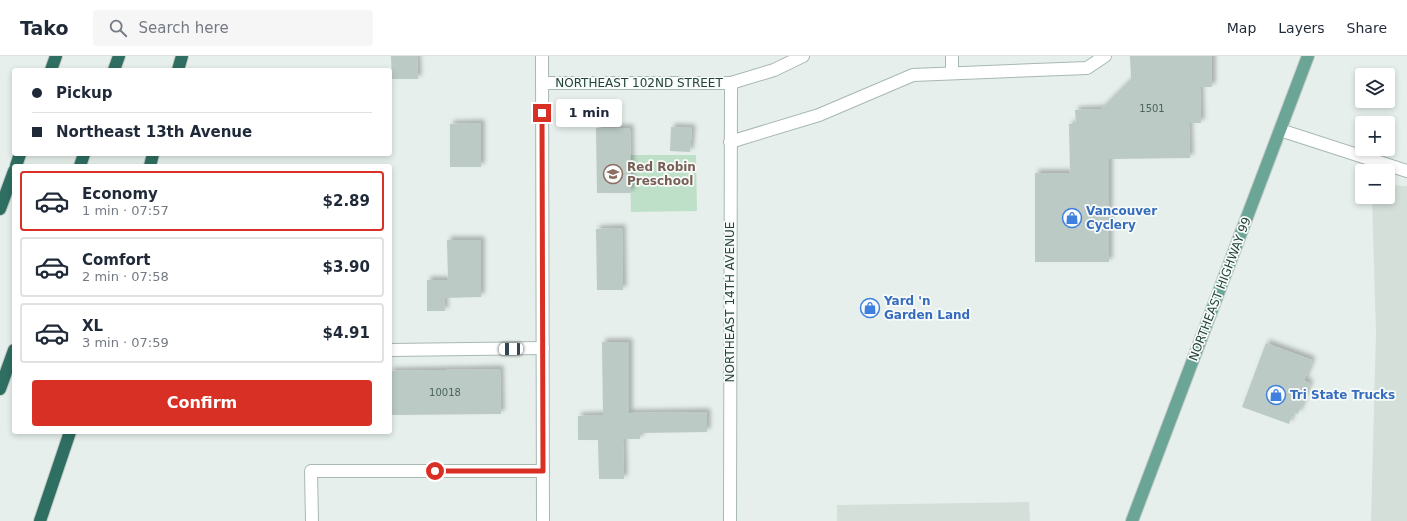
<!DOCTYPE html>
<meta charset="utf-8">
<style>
body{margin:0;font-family:"DejaVu Sans",sans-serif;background:#f6f6f7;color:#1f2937;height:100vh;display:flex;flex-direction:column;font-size:15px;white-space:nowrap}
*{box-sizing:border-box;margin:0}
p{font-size:13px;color:#747a83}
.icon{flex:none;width:22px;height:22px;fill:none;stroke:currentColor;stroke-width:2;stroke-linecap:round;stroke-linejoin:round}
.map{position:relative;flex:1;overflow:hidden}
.side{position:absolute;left:12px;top:108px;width:380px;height:270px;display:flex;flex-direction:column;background:#fff;border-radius:4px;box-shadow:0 2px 6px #0003}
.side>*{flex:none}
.banner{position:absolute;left:12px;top:12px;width:380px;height:88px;border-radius:4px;box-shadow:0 2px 6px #0003;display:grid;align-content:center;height:88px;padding:0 20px;background:#fff}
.fabs{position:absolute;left:1355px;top:12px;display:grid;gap:8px}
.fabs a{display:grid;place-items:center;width:40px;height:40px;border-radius:4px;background:#fff;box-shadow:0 2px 6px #0003;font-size:20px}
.end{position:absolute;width:18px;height:18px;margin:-9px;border:5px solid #d93025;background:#fff;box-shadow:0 0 0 2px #fff}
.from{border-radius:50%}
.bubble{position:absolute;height:28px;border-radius:4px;background:#fff;box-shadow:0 2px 6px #0003;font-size:13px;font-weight:800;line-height:28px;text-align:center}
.car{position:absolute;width:12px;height:24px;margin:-12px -6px;border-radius:5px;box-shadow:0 0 3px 1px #0007;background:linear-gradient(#fff 24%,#345 0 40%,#fff 0 76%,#345 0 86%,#fff 0)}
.banner b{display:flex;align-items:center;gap:14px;height:38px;font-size:15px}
.banner b+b{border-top:1px solid #e0e1e3}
.banner i{width:10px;height:10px;background:#1f2937}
ul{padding:7px 0 0;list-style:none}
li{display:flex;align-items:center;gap:12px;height:60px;margin:0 8px 6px;padding:0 12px;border:2px solid #e0e1e3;border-radius:4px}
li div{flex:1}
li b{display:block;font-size:15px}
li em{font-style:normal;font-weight:800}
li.selected{border-color:#d93025}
li>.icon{width:36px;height:36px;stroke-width:1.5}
.button{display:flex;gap:8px;margin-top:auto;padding:8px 20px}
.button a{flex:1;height:46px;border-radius:4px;background:#d93025;color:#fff;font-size:16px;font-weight:800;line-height:46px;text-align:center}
header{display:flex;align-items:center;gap:24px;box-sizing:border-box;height:56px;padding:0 20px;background:#fff;border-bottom:1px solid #e0e1e3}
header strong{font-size:19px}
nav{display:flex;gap:22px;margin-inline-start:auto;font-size:14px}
.search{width:280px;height:36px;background:#f6f6f7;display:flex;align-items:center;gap:10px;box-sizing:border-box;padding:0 14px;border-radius:4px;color:#747a83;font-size:15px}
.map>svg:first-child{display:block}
.built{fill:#d4dfda}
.green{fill:#bfe0c8}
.building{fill:#bbcac4;filter:url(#shadow)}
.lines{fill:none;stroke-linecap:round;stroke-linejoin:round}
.minor-casing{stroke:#a8b8b2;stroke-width:14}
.major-casing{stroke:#c2cac8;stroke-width:14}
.highway-casing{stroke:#c2cac8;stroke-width:14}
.minor{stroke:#fff;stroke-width:12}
.major{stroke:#6aa596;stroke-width:12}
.highway{stroke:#2f6f62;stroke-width:12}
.route{stroke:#d93025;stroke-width:5}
.labels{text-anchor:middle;stroke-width:3.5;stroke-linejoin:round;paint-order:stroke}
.number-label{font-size:10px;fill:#4a645c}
.street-label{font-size:12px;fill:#24423a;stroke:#f7fbf9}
.education-label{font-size:12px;font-weight:bold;fill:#785e54;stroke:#f7fbf9;text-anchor:start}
.shop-label{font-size:12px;font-weight:bold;fill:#366cbe;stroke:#f7fbf9;text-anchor:start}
</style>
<header>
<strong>Tako</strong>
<div class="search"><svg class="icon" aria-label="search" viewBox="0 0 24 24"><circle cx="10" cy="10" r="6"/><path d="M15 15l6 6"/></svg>Search here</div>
<nav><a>Map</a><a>Layers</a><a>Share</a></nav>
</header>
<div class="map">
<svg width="1407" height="465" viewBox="0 0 1407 465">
<defs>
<filter id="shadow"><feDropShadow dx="3.5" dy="-3.5" stdDeviation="2" flood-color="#0004"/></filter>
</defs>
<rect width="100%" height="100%" fill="#e6efeb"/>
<g class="built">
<path d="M 1388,129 L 1407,130 L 1407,465 L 1371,465 L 1376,277 L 1372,141 L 1388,141 Z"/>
<path d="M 1029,446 L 1030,465 L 837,465 L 837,449 Z"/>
</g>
<path class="green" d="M 630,99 L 696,99 L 697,155 L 631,156 Z"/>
<g class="building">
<path d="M 391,0 L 417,0 L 418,23 L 392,23 Z"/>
<path d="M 1130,0 L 1212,0 L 1212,31 L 1200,31 L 1201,67 L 1189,67 L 1190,102 L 1109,103 L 1109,206 L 1035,206 L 1035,117 L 1070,117 L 1069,68 L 1076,68 L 1075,54 L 1101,53 L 1131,23 Z"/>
<path d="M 481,67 L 481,111 L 450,111 L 450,68 Z"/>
<path d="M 671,71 L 692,72 L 690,96 L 670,95 Z"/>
<path d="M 596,72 L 630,72 L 631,137 L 597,137 Z"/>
<path d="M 622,172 L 623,234 L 597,234 L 596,173 Z"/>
<path d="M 447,184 L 481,184 L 481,241 L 444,242 L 445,255 L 427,255 L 427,224 L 448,224 Z"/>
<path d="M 602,286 L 629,286 L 629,357 L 707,356 L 707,376 L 640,377 L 640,383 L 623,383 L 624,423 L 599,423 L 598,384 L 578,384 L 578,360 L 603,359 Z"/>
<path d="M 1266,287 L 1312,304 L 1304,325 L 1310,327 L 1298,358 L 1293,356 L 1289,368 L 1242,351 Z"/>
<path d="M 500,313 L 501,358 L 390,359 L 390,315 Z"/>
</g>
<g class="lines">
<defs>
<g id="minor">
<path d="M 542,0 L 543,465"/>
<path d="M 952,0 L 952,17"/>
<path d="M 542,27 L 731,27 L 774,14 L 803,0"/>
<path d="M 1280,74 L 1407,115"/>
<path d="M 730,86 L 819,59 L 913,19 L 1087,12 L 1105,0"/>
<path d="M 390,294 L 543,292"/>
<path d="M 312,465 L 311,415 L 543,415"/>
<path d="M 730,465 L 731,27"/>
</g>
<path id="major" d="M 1132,465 L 1308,0"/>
<g id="highway">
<path d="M 51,14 L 56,0"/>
<path d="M 114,14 L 119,0"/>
<path d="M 178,14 L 182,0"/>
<path d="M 16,110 L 20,98"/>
<path d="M 80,110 L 84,98"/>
<path d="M 150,110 L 153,98"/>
<path d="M 0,153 L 14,115"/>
<path d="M 0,333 L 14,294"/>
<path d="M 40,465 L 70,376"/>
</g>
</defs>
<use href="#minor" class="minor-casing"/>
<use href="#major" class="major-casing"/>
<use href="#highway" class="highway-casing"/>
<use href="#minor" class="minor"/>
<use href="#major" class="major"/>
<use href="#highway" class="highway"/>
</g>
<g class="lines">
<path class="route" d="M 435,415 L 543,415 L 542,57"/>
</g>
<defs>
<symbol id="school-ring" viewBox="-11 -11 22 22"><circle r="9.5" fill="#f7fbf9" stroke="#8d6e63" stroke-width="1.5"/><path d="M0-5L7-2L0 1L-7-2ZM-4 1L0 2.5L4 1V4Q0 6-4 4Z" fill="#8d6e63"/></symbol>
<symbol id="shop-ring" viewBox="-11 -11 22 22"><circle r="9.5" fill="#f7fbf9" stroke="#3f7fe0" stroke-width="1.5"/><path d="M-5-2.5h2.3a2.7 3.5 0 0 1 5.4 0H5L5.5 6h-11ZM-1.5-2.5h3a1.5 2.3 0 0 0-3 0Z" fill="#3f7fe0"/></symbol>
</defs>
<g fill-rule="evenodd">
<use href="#school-ring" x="602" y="107" width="22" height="22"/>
<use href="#shop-ring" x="1061" y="151" width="22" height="22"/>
<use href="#shop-ring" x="859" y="241" width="22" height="22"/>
<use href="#shop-ring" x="1265" y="328" width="22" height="22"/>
</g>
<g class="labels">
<g class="number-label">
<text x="1152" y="56">1501</text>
<text x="445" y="340">10018</text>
</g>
<g class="street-label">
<text x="639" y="31">NORTHEAST 102ND STREET</text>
<text transform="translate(1220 233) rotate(-69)" y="4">NORTHEAST HIGHWAY 99</text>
<text transform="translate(730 246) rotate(-90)" y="4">NORTHEAST 14TH AVENUE</text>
</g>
<g class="education-label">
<text x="627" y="115">Red Robin<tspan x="627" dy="14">Preschool</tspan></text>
</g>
<g class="shop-label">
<text x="1086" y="159">Vancouver<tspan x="1086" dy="14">Cyclery</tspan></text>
<text x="884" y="249">Yard 'n<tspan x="884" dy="14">Garden Land</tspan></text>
<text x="1290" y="343">Tri State Trucks</text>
</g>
</g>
</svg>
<div class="fabs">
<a><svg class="icon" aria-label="layers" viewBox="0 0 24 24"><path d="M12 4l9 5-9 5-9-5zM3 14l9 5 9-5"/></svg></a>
<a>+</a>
<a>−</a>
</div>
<i class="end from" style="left:435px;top:415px"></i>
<i class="end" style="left:542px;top:57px"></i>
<div class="bubble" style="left:556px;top:43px;width:66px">1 min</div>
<i class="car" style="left:511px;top:293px;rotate:269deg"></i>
<div class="banner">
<b><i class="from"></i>Pickup</b>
<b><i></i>Northeast 13th Avenue</b>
</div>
<section class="side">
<ul>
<li class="selected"><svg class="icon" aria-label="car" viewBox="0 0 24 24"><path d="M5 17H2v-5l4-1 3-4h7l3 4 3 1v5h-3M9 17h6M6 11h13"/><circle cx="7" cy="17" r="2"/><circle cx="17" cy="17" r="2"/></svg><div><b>Economy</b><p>1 min · 07:57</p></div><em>$2.89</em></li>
<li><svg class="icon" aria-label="car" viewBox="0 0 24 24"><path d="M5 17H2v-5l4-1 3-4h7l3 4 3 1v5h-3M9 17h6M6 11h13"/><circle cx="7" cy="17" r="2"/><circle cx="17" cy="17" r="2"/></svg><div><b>Comfort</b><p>2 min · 07:58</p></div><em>$3.90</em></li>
<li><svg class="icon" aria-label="car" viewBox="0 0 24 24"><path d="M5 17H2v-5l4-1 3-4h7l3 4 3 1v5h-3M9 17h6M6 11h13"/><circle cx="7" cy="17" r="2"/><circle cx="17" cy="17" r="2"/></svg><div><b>XL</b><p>3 min · 07:59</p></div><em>$4.91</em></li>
</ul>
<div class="button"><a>Confirm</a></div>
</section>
</div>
